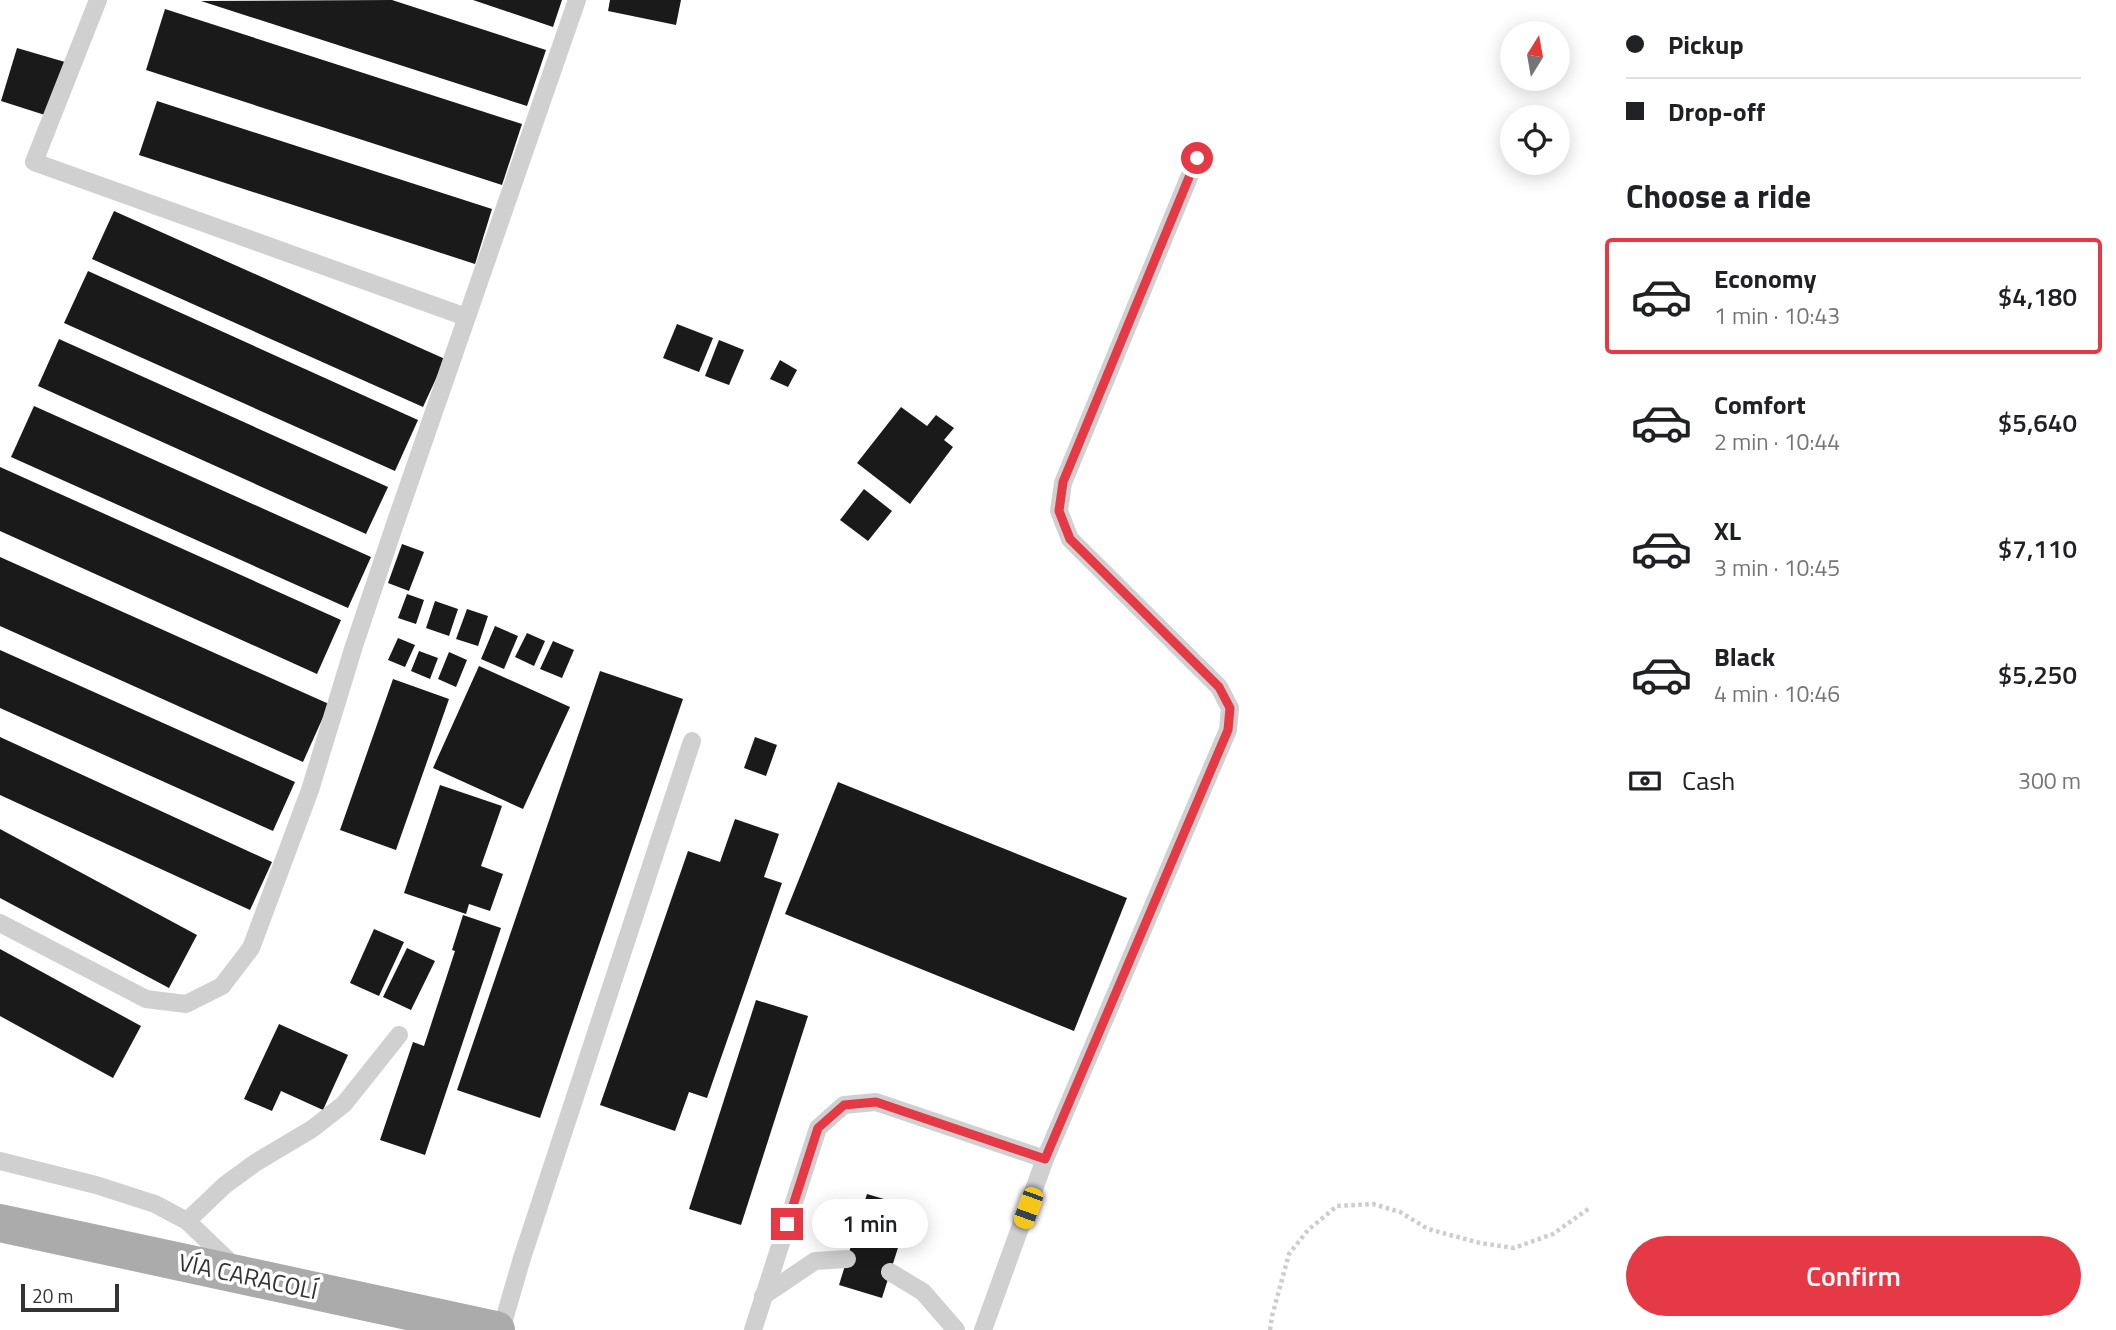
<!DOCTYPE html>
<meta charset="utf-8">
<style>
body{margin:0;font-family:"Titillium Web",sans-serif;background:#f6f6f6;color:#202124;height:100vh;display:flex;flex-direction:column;font-size:26px;white-space:nowrap}
*{box-sizing:border-box;margin:0}
p{font-size:23px;color:#757577}
.icon{flex:none;width:38px;height:38px;fill:none;stroke:currentColor;stroke-width:2;stroke-linecap:round;stroke-linejoin:round}
.map{position:relative;flex:1;overflow:hidden}
.panel{display:flex;flex-direction:column;background:#fff;width:525px}
.panel>*{flex:none}
.guide{display:grid;align-content:center;height:154px;padding:0 35px;background:#fff}
.needle{width:46px;rotate:11deg}
.buttons{position:absolute;left:1500px;top:21px;display:grid;gap:14px}
.buttons a{display:grid;place-items:center;width:70px;height:70px;border-radius:50%;background:#fff;box-shadow:0 4px 18px #0003;font-size:35px}
.scale{position:absolute;left:21px;bottom:18px;width:98px;box-sizing:border-box;padding-left:7px;border:4px solid #333;border-top:0;font-size:19px;line-height:24px;white-space:nowrap;color:#333;-webkit-text-stroke:5px #fff;paint-order:stroke}
.end{position:absolute;width:32px;height:32px;margin:-16px;border:9px solid #e63946;background:#fff;box-shadow:0 0 0 4px #fff}
.from{border-radius:50%}
.bubble{position:absolute;height:49px;border-radius:24px;background:#fff;box-shadow:0 4px 18px #0003;font-size:23px;font-weight:600;line-height:49px;text-align:center}
.car{position:absolute;width:21px;height:42px;margin:-21px -10px;border-radius:9px;box-shadow:0 0 5px 2px #0007;background:linear-gradient(#f5c518 24%,#345 0 40%,#f5c518 0 76%,#345 0 86%,#f5c518 0)}
.guide b{display:flex;align-items:center;gap:24px;height:66px;font-size:26px}
.guide b+b{border-top:2px solid #e0e0e0}
.guide i{width:18px;height:18px;background:#202124}
ul{padding:0;list-style:none}
li{display:flex;align-items:center;gap:21px;height:116px;margin:0 14px 10px;padding:0 21px;border:4px solid transparent;border-radius:7px}
li div{flex:1}
li b{display:block;font-size:26px}
li em{font-style:normal;font-weight:600}
li.selected{border-color:#e63946}
li>.icon{width:63px;height:63px;stroke-width:1.5}
h2{padding:0 35px;font-size:32px;line-height:84px}
.pay{display:flex;align-items:center;gap:18px;height:77px;padding:0 35px;font-size:26px}
.pay p{margin-inline-start:auto}
.primary-button{display:flex;gap:14px;margin-top:auto;padding:14px 35px}
.primary-button a{flex:1;height:80px;border-radius:42px;background:#e63946;color:#fff;font-size:28px;font-weight:600;line-height:80px;text-align:center}
main{display:flex;flex:1;min-height:0}
.map>svg:first-child{display:block}
.building{fill:#1a1a1a}
.lines{fill:none;stroke-linecap:round;stroke-linejoin:round}
.path{stroke:#cdcdcd;stroke-width:4.5;stroke-dasharray:3.5 3.5;stroke-linecap:butt}
.lane{stroke:#d0d0d0;stroke-width:18}
.primary{stroke:#ababab;stroke-width:38}
.route{stroke:#e63946;stroke-width:9}
.labels{text-anchor:middle;stroke-width:7;stroke-linejoin:round;paint-order:stroke}
.street-label{font-size:24px;fill:#333;stroke:#fff}
</style>
<main>
<div class="map">
<svg width="1591" height="1330" viewBox="0 0 1591 1330">
<rect width="100%" height="100%" fill="#fff"/>
<g class="building">
<path d="M 392,0 L 546,50 L 527,106 L 201,1 Z"/>
<path d="M 473,0 L 562,0 L 553,27 Z"/>
<path d="M 610,0 L 681,0 L 676,25 L 608,11 Z"/>
<path d="M 165,9 L 522,124 L 502,185 L 146,70 Z"/>
<path d="M 17,48 L 65,62 L 48,116 L 1,101 Z"/>
<path d="M 157,101 L 492,209 L 475,264 L 139,155 Z"/>
<path d="M 114,211 L 445,359 L 423,407 L 92,259 Z"/>
<path d="M 88,271 L 418,420 L 395,471 L 64,323 Z"/>
<path d="M 677,324 L 713,338 L 699,372 L 663,358 Z"/>
<path d="M 59,339 L 388,487 L 366,534 L 38,386 Z"/>
<path d="M 719,340 L 744,350 L 729,385 L 705,376 Z"/>
<path d="M 780,360 L 797,370 L 788,387 L 770,379 Z"/>
<path d="M 34,406 L 371,557 L 348,608 L 11,457 Z"/>
<path d="M 901,407 L 927,426 L 936,415 L 954,428 L 944,440 L 953,447 L 910,504 L 857,463 Z"/>
<path d="M 0,467 L 341,620 L 317,674 L 0,531 Z"/>
<path d="M 864,489 L 892,511 L 868,541 L 840,520 Z"/>
<path d="M 402,544 L 424,552 L 409,591 L 388,583 Z"/>
<path d="M 0,557 L 329,704 L 303,762 L 0,626 Z"/>
<path d="M 407,594 L 424,600 L 416,624 L 398,618 Z"/>
<path d="M 435,601 L 458,609 L 449,636 L 426,628 Z"/>
<path d="M 467,609 L 488,616 L 478,646 L 456,639 Z"/>
<path d="M 495,626 L 518,636 L 504,669 L 481,659 Z"/>
<path d="M 527,633 L 545,641 L 534,666 L 515,657 Z"/>
<path d="M 398,638 L 415,645 L 405,667 L 388,660 Z"/>
<path d="M 553,641 L 574,650 L 562,678 L 540,669 Z"/>
<path d="M 0,650 L 295,782 L 273,831 L 0,708 Z"/>
<path d="M 419,651 L 438,658 L 430,679 L 411,671 Z"/>
<path d="M 449,652 L 467,660 L 456,687 L 438,679 Z"/>
<path d="M 479,666 L 570,707 L 523,809 L 433,768 Z"/>
<path d="M 600,671 L 683,699 L 540,1118 L 457,1090 Z"/>
<path d="M 393,679 L 449,699 L 396,850 L 340,830 Z"/>
<path d="M 0,737 L 272,862 L 250,910 L 0,795 Z"/>
<path d="M 755,737 L 777,745 L 766,776 L 744,768 Z"/>
<path d="M 838,782 L 1127,898 L 1074,1031 L 785,914 Z"/>
<path d="M 440,785 L 502,806 L 481,866 L 503,874 L 490,911 L 469,904 L 466,914 L 404,893 Z"/>
<path d="M 735,819 L 779,834 L 764,877 L 782,883 L 707,1098 L 689,1092 L 675,1131 L 600,1105 L 688,851 L 720,862 Z"/>
<path d="M 0,829 L 197,935 L 169,988 L 0,898 Z"/>
<path d="M 463,915 L 501,928 L 425,1155 L 380,1140 L 413,1042 L 424,1046 L 455,951 L 452,950 Z"/>
<path d="M 374,929 L 404,942 L 379,996 L 350,983 Z"/>
<path d="M 407,948 L 435,961 L 411,1010 L 383,997 Z"/>
<path d="M 0,949 L 141,1026 L 113,1078 L 0,1016 Z"/>
<path d="M 756,1000 L 808,1016 L 741,1225 L 689,1209 Z"/>
<path d="M 279,1024 L 348,1055 L 323,1110 L 281,1091 L 272,1111 L 244,1099 Z"/>
<path d="M 867,1194 L 911,1207 L 882,1298 L 839,1285 Z"/>
</g>
<g class="lines">
<path class="path" d="M 1270,1330 L 1272,1316 L 1289,1254 L 1308,1230 L 1337,1206 L 1373,1204 L 1400,1212 L 1428,1229 L 1480,1243 L 1514,1248 L 1553,1234 L 1591,1207"/>
<g class="lane">
<path d="M 98,0 L 34,162 L 466,317"/>
<path d="M 0,923 L 146,999 L 186,1004 L 222,986 L 251,948 L 310,790 L 354,646 L 395,524 L 577,0"/>
<path d="M 0,1161 L 96,1185 L 155,1204 L 187,1221 L 234,1266"/>
<path d="M 187,1221 L 225,1185 L 255,1163 L 312,1129 L 344,1104 L 399,1035"/>
<path d="M 890,1272 L 923,1292 L 956,1330"/>
<path d="M 763,1296 L 815,1261 L 847,1259"/>
<path d="M 501,1330 L 522,1258 L 692,741"/>
<path d="M 753,1330 L 818,1128 L 844,1105 L 876,1102 L 1045,1159"/>
<path d="M 983,1330 L 1045,1159 L 1228,730 L 1230,708 L 1219,687 L 1070,539 L 1059,511 L 1063,483 L 1197,158"/>
</g>
<path class="primary" d="M 0,1223 L 496,1330"/>
</g>
<g class="lines">
<path class="route" d="M 787,1224 L 818,1128 L 844,1105 L 876,1102 L 1045,1159 L 1228,730 L 1230,708 L 1219,687 L 1070,539 L 1059,511 L 1063,482 L 1197,158"/>
</g>
<g class="labels">
<g class="street-label">
<text transform="translate(248 1277) rotate(12)" y="8">VÍA CARACOLÍ</text>
</g>
</g>
</svg>
<div class="buttons">
<a><svg class="needle" viewBox="-14 -14 28 28"><path d="M0-13l5 13h-10z" fill="#e53935"/><path d="M0 13l5-13h-10z" fill="#757577"/></svg></a>
<a><svg class="icon" aria-label="locate" viewBox="0 0 24 24"><circle cx="12" cy="12" r="6"/><path d="M12 2v4M12 18v4M2 12h4M18 12h4"/></svg></a>
</div>
<div class="scale">20 m</div>
<i class="end from" style="left:1197px;top:158px"></i>
<i class="end" style="left:787px;top:1224px"></i>
<div class="bubble" style="left:812px;top:1199px;width:116px">1 min</div>
<i class="car" style="left:1028px;top:1208px;rotate:200deg"></i>
</div>
<section class="panel">
<div class="guide">
<b><i class="from"></i>Pickup</b>
<b><i></i>Drop-off</b>
</div>
<h2>Choose a ride</h2>
<ul>
<li class="selected"><svg class="icon" aria-label="car" viewBox="0 0 24 24"><path d="M5 17H2v-5l4-1 3-4h7l3 4 3 1v5h-3M9 17h6M6 11h13"/><circle cx="7" cy="17" r="2"/><circle cx="17" cy="17" r="2"/></svg><div><b>Economy</b><p>1 min · 10:43</p></div><em>$4,180</em></li>
<li><svg class="icon" aria-label="car" viewBox="0 0 24 24"><path d="M5 17H2v-5l4-1 3-4h7l3 4 3 1v5h-3M9 17h6M6 11h13"/><circle cx="7" cy="17" r="2"/><circle cx="17" cy="17" r="2"/></svg><div><b>Comfort</b><p>2 min · 10:44</p></div><em>$5,640</em></li>
<li><svg class="icon" aria-label="car" viewBox="0 0 24 24"><path d="M5 17H2v-5l4-1 3-4h7l3 4 3 1v5h-3M9 17h6M6 11h13"/><circle cx="7" cy="17" r="2"/><circle cx="17" cy="17" r="2"/></svg><div><b>XL</b><p>3 min · 10:45</p></div><em>$7,110</em></li>
<li><svg class="icon" aria-label="car" viewBox="0 0 24 24"><path d="M5 17H2v-5l4-1 3-4h7l3 4 3 1v5h-3M9 17h6M6 11h13"/><circle cx="7" cy="17" r="2"/><circle cx="17" cy="17" r="2"/></svg><div><b>Black</b><p>4 min · 10:46</p></div><em>$5,250</em></li>
</ul>
<div class="pay"><svg class="icon" aria-label="cash" viewBox="0 0 24 24"><path d="M3 7h18v10H3z"/><circle cx="12" cy="12" r="2"/></svg>Cash<p>300 m</p></div>
<div class="primary-button"><a>Confirm</a></div>
</section>
</main>
